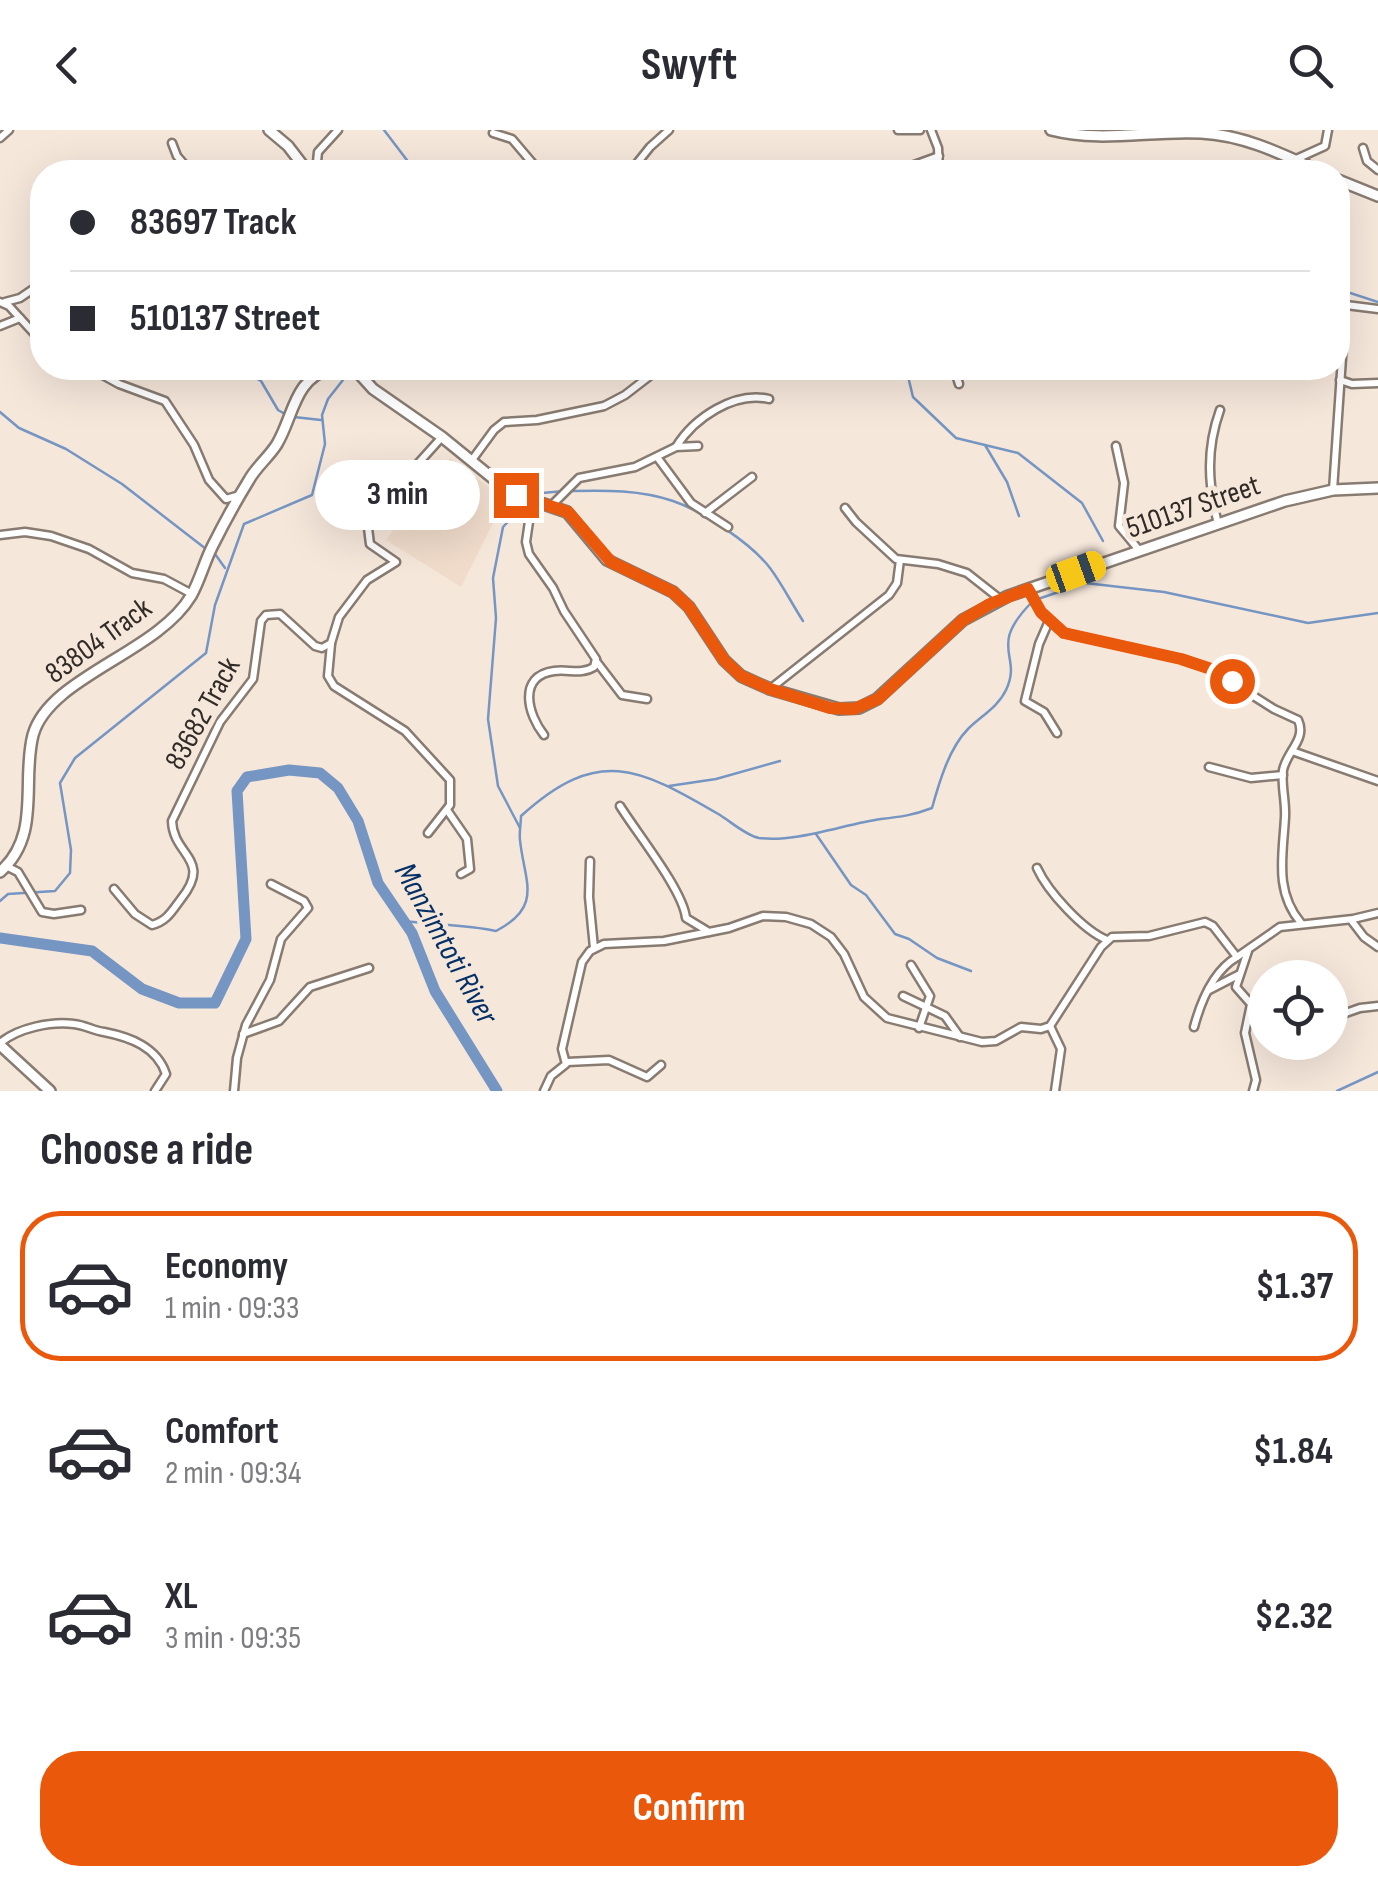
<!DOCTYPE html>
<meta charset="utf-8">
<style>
body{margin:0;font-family:"Sofia Sans Condensed",sans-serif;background:#f7f7f7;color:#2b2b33;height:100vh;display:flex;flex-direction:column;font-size:38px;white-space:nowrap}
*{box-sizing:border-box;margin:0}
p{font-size:32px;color:#7c7c81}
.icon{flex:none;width:55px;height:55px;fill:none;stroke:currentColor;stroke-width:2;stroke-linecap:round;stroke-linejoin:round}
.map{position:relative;height:961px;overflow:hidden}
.sheet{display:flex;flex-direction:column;background:#fff;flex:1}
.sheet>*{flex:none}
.top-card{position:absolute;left:30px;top:30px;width:1320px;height:220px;border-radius:40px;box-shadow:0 10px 40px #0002;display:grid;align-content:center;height:220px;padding:0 40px;background:#fff}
.buttons{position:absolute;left:1248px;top:830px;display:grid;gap:20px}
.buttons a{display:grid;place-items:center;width:100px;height:100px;border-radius:50%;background:#fff;box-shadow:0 10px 40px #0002;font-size:50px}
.end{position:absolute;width:45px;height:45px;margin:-22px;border:12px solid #ea580c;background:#fff;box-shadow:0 0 0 5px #fff}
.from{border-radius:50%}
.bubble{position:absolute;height:70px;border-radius:35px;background:#fff;box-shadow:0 10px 40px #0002;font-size:32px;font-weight:700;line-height:70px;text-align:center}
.car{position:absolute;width:30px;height:60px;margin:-30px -15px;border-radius:12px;box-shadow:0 0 8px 2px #0007;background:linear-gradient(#f5c518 24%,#345 0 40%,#f5c518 0 76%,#345 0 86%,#f5c518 0)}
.top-card b{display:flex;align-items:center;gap:35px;height:95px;font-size:38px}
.top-card b+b{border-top:2px solid #e1e1e2}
.top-card i{width:25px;height:25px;background:#2b2b33}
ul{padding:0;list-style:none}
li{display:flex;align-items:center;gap:30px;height:150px;margin:0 20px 15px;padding:0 20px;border:5px solid transparent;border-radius:40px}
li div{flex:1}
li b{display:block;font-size:38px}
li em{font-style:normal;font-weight:700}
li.current{border-color:#ea580c}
li>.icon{width:90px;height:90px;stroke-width:1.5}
h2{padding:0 40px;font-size:45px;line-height:120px}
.action{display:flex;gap:20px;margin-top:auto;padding:20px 40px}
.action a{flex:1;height:115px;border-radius:40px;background:#ea580c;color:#fff;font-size:40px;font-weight:700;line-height:115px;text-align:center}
header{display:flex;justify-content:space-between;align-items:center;height:130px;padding:0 40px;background:#fff;font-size:45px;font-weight:700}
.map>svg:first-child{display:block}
.built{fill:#f1dccb}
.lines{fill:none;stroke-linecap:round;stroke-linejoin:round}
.stream{stroke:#7595c2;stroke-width:2.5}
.river{stroke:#7595c2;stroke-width:11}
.street-casing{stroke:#887b71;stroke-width:11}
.secondary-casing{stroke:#887b71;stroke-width:14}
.street{stroke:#fff;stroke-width:6}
.secondary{stroke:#fff;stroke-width:9}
.route{stroke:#ea580c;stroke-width:12}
.labels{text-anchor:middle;stroke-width:10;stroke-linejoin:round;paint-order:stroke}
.street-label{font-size:30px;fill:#312b27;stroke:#f6e7db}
.water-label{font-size:32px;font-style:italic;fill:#043067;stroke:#f6e7db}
</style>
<header><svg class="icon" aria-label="back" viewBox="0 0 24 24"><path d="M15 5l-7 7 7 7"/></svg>Swyft<svg class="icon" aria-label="search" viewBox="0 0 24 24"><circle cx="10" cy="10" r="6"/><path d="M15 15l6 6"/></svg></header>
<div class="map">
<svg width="1378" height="961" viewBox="0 0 1378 961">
<rect width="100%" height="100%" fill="#f6e7db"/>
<path class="built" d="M 450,328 L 505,369 L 461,457 L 386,410 Z"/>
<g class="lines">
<g class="stream">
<path d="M 384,0 L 416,42"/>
<path d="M 1338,159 L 1378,172"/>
<path d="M 238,238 L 261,251 L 278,280 L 285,284"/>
<path d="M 906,238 L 913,267 L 956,308 L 1018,323 L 1082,373 L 1103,411"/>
<path d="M 0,282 L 19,298 L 66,319 L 122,354 L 206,419"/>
<path d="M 294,287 L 321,290"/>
<path d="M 985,315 L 1007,352 L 1019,386"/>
<path d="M 572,361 C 605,360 641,360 673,371 C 702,381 751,413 770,438 C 782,454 792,474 803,491"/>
<path d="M 531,364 L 564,361"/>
<path d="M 215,424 L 225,438"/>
<path d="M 1038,469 L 1085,453 L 1164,462 L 1308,493 L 1378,483"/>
<path d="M 669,656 L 716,649 L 780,631"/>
<path d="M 520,698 L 498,656 L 488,589 L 496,488 L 493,448 L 503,397 L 524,375"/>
<path d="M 816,704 L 851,755 L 866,765 L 895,804 L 909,809 L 937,828 L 971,841"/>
<path d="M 0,771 L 8,764 L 55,761 L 70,743 L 71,720 L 60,653 L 75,628 L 206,523 L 215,475 L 244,394 L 312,365 L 325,314 L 322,285 L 328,269 L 350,241"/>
<path d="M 404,791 C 435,795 465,794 496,801 C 544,776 524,751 520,710 C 519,702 521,693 521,686 C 598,616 638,637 720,685 C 731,692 747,706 759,708 C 795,713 845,694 881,689 C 900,687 914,685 932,678 C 939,653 949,618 968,599 C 981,586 998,577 1006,560 C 1023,525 987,518 1031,473"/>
<path d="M 1337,961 L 1378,942"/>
</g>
<path class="river" d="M 0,808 L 92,821 L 142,859 L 179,873 L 215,873 L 246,809 L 237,661 L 247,647 L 289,640 L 320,643 L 338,658 L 358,691 L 378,753 L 412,803 L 435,861 L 497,961"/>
<defs>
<g id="street">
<path d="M 898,0 L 920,0"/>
<path d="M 931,0 L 938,18 L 939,42"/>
<path d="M 493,3 L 512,9 L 540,42"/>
<path d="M 0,8 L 9,0"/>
<path d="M 172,13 L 177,26 L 191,42"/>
<path d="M 1363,18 L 1367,31 L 1378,40"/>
<path d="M 1294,30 L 1325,16 L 1328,0"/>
<path d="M 316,42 L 318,22 L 338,0"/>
<path d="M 630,42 L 650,17 L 669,0"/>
<path d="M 895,42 L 939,26"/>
<path d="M 0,172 L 9,176 L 42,212"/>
<path d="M 5,172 L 20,168 L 42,153"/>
<path d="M 1338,174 L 1378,179"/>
<path d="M 0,196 L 20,188"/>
<path d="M 90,238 L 119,254 L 165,271 L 194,315 L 209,350 L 226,369 L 240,365"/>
<path d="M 954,238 L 959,254"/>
<path d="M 1340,250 L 1352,254 L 1378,253"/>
<path d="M 1116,316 L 1124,353 L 1119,396 L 1139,420"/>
<path d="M 676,317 C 694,288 734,261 769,269"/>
<path d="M 657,327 L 691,373 L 728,397"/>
<path d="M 472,330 L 494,300 L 504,292 L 537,290 L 604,276 L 625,265 L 660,238"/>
<path d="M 1333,360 L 1343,213 L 1338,174"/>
<path d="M 532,371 L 526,412 L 529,424 L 553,458 L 564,481 L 596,529 L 594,537 C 581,545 569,539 554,541 C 517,546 528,585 544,605"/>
<path d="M 552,375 L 579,348 L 635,337 L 676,317 L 698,316"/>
<path d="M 845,378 L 856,392 L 896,429 L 938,434 L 967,443 L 1000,469"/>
<path d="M 705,383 L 752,347"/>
<path d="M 1218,394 C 1208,354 1206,319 1220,280"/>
<path d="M 0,405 L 25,402 L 51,406 L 89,419 L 132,443 L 164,449 L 192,464"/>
<path d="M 1028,459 L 1041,483 L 1064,503 L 1181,529 L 1211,539 L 1274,579 L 1298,590 C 1307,609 1287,621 1283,640 C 1281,655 1286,672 1285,687 C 1283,725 1274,761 1301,793"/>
<path d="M 1049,491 L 1039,514 L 1025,571 L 1044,582 L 1057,603"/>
<path d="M 331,514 L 328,546 L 334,556 L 405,601 L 450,650 L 450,675 L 428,703"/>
<path d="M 596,531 L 622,565 L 647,569"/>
<path d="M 770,559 L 889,465 L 897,453 L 900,430"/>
<path d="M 1292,621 L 1378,651"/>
<path d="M 1209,637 L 1251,648 L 1283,645"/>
<path d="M 620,676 C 636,702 683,760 686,788 L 709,802"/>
<path d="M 447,680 L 467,709 L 470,739 L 461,744"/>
<path d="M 590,731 L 589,767 L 594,818"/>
<path d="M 6,736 L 18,742 L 42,782 L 54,784 L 81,780"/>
<path d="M 1037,738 C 1048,762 1083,800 1107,810"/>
<path d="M 114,759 L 135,784 L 152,795 C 167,791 172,781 181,769 C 213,729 173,726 172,691 L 220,592 L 253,549 L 261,491 L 266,485 L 280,484 L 315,516 L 322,518 L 331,513 L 339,487 L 367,450 L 396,432 L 370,414 L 367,390 L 442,307"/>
<path d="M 1351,790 L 1364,807 L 1378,817"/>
<path d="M 1248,821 L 1236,857 L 1251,874 L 1245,903 L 1256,950 L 1253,961"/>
<path d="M 911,835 L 930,866 L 919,898"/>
<path d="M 1209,860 L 1238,845"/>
<path d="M 903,866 L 945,886 L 960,907"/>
<path d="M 1340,885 L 1360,878 L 1378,876"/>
<path d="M 1050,896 L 1061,919 L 1055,961"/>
<path d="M 1194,897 C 1201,871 1213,841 1237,827"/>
<path d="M 243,904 L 279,891 L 310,857 L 369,838"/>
<path d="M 0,913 C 18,898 51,891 74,894 C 85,895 94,901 104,902 C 130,907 157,917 166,944 L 155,961"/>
<path d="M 567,932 L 609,930 L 647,947 L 661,935"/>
<path d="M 234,961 L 237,928 L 246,895 L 270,850 L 281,809 L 308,778 L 304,771 L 271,754"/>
<path d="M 544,961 L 551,946 L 566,934 L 562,919 L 582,832 L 590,821 L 604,814 L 664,811 L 729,798 L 763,786 L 786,787 L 811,794 L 831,807 L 844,824 L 864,867 L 887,888 L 982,912 L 996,911 L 1021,897 L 1041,899 L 1050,896 L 1101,817 L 1112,807 L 1149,806 L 1205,792 L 1213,796 L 1237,827 L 1280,797 L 1353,789 L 1378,783"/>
</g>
<g id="secondary">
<path d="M 269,0 L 288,16 L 308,42"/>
<path d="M 1051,0 C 1102,13 1151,0 1201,3 C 1244,5 1282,24 1321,42"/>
<path d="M 1338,50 L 1378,66"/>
<path d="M 354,238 L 373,259 L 442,307 L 511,363 L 567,382 L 607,430 L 673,462 L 689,477 L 724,530 L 741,546 L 770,559 L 839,579 L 859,578 L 877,569 L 963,490 L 1008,466 L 1285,371 L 1333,360 L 1378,358"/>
<path d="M 0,742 C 42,705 21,651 33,605 C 49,547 157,523 191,466 C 200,450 204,433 212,417 C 223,395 236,371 249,350 C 256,337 269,327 277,314 C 294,285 294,248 332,238"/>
<path d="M 0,915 L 50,961"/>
</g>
</defs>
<use href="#street" class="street-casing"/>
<use href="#secondary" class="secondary-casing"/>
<use href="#street" class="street"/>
<use href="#secondary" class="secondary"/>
</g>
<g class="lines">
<path class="route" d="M 516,365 L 568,382 L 611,432 L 673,462 L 689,477 L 724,530 L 741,546 L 770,559 L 830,578 L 854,579 L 878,569 L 963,490 L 990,474 L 1028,459 L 1041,482 L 1064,503 L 1181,529 L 1211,539 L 1232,551"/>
</g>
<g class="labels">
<g class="street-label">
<text transform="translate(1193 376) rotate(-19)" y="10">510137 Street</text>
<text transform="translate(98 510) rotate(-36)" y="10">83804 Track</text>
<text transform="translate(202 583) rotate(-61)" y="10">83682 Track</text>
</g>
<g class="water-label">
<text transform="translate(447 813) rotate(61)" y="11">Manzimtoti River</text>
</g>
</g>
</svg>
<div class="buttons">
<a><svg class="icon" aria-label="locate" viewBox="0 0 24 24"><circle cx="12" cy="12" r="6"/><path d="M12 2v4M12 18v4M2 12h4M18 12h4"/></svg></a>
</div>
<i class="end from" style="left:1232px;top:551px"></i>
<i class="end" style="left:516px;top:365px"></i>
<div class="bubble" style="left:315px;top:330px;width:165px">3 min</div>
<i class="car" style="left:1076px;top:442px;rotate:70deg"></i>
<div class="top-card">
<b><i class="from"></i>83697 Track</b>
<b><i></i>510137 Street</b>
</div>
</div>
<section class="sheet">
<h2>Choose a ride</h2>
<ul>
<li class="current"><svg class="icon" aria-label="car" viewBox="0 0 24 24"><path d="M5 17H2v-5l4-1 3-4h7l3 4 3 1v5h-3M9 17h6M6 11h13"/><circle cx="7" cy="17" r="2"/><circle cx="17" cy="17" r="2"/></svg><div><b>Economy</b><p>1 min · 09:33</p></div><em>$1.37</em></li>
<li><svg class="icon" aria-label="car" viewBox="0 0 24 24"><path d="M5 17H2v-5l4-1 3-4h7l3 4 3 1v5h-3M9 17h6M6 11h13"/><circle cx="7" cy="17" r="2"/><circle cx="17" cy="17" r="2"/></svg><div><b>Comfort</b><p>2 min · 09:34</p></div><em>$1.84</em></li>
<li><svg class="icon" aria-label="car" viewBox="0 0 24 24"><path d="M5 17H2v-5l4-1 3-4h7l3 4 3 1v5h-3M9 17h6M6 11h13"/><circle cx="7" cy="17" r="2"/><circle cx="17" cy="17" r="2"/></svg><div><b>XL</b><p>3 min · 09:35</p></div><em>$2.32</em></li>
</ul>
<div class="action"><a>Confirm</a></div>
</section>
